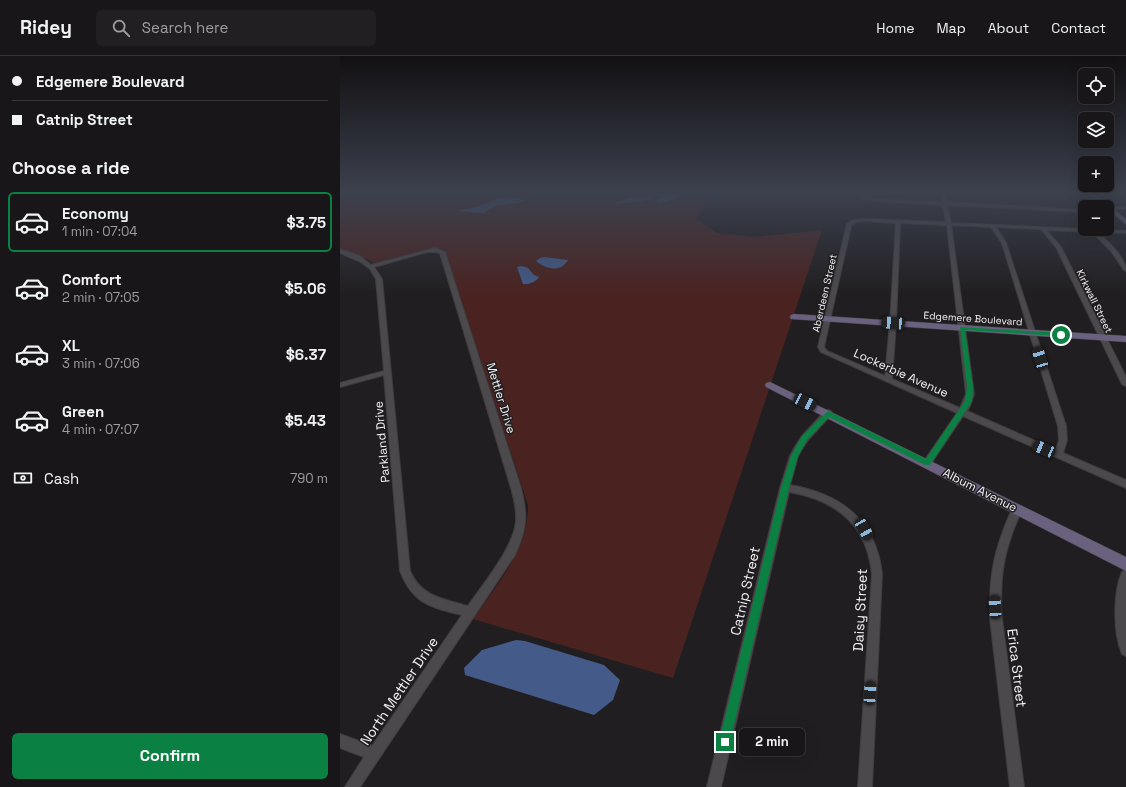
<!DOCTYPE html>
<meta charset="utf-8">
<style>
body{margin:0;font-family:"Space Grotesk",sans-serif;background:#211f21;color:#f1f3f6;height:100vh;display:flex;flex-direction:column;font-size:15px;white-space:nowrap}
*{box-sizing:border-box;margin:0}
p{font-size:13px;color:#9f9fa2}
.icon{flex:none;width:22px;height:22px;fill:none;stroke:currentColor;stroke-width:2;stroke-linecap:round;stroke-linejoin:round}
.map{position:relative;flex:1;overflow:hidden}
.panel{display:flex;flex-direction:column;background:#181618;width:340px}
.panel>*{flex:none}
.hud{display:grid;align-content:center;height:88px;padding:0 12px;background:#181618}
.fabs{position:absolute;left:738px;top:12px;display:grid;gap:8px}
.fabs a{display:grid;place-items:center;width:36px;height:36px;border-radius:6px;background:#181618;box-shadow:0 4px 16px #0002,0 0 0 1px #363537;font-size:20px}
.end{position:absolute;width:18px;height:18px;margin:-9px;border:5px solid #0b8043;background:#fff;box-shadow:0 0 0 2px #fff}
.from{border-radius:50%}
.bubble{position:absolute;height:28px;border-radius:6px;background:#181618;box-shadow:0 4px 16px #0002,0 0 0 1px #363537;font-size:13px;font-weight:700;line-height:28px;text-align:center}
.car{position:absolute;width:12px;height:24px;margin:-12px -6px;border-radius:5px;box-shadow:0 0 3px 1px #0007;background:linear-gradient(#222 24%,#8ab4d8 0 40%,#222 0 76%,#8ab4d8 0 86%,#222 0)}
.hud b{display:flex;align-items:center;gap:14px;height:38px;font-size:15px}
.hud b+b{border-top:1px solid #363537}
.hud i{width:10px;height:10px;background:#f1f3f6}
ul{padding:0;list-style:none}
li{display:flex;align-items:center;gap:12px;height:60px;margin:0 8px 6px;padding:0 4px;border:2px solid transparent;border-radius:6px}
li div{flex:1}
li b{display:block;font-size:15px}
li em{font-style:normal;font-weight:700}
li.active{border-color:#0b8043}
li>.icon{width:36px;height:36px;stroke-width:1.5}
h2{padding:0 12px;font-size:18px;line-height:48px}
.pay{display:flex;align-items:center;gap:10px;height:44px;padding:0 12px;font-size:15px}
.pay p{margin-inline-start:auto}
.primary-button{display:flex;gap:8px;margin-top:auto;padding:8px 12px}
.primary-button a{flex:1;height:46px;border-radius:6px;background:#0b8043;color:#fff;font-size:16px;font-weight:700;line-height:46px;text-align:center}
header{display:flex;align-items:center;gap:24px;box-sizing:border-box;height:56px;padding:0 20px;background:#181618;border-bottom:1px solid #363537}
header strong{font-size:19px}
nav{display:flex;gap:22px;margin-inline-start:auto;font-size:14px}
.search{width:280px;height:36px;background:#211f21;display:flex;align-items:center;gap:10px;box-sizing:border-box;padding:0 14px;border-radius:6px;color:#9f9fa2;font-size:15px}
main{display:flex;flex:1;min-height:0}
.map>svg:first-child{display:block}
.green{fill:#4a2320}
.water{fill:#445a88}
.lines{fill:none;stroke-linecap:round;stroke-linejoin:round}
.street-casing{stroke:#3e3c3e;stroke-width:2}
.secondary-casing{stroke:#3e3c3e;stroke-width:1}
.highway-casing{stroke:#3e3c3e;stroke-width:2}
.street{fill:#4b494b;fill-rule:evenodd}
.secondary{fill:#6a617f;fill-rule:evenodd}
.highway{fill:#b198f7;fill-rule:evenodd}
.route{fill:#0b8043}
.labels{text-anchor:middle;stroke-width:3;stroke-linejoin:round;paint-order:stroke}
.far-street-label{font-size:10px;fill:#f5f3f5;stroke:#201e20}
.street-label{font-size:12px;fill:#f5f3f5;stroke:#201e20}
.near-street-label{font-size:14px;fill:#f5f3f5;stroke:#201e20}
</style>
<header>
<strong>Ridey</strong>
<div class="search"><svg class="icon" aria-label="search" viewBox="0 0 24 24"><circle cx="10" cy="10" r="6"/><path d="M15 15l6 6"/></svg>Search here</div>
<nav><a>Home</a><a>Map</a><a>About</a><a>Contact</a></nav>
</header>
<main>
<section class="panel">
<div class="hud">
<b><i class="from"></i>Edgemere Boulevard</b>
<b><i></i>Catnip Street</b>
</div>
<h2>Choose a ride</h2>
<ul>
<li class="active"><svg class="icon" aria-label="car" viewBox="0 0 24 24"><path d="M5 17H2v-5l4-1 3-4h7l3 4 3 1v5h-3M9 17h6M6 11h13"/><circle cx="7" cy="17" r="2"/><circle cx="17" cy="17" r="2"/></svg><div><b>Economy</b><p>1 min · 07:04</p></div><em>$3.75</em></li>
<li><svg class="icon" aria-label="car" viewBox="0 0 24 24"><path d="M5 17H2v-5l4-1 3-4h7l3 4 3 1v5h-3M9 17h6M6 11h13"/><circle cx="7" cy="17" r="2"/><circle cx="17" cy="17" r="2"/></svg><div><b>Comfort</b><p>2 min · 07:05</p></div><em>$5.06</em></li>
<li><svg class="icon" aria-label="car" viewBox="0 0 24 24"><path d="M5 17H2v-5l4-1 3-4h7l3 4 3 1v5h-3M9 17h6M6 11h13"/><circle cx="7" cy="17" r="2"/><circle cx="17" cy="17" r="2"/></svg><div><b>XL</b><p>3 min · 07:06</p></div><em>$6.37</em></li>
<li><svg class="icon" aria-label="car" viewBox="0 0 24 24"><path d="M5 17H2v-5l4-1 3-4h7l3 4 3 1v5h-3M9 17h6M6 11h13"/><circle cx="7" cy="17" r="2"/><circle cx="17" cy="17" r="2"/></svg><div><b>Green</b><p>4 min · 07:07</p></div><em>$5.43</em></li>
</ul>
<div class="pay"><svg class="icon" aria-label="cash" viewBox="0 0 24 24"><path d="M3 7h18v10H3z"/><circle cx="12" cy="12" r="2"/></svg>Cash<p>790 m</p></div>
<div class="primary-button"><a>Confirm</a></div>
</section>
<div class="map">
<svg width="786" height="731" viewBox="0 0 786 731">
<rect width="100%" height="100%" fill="#201e20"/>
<path class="green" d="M 6,137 L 378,137 L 374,139 L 355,163 L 377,177 L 414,181 L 482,174 L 333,622 L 133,563 C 156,529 189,493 188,449 L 105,194 L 92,193 L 35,207 L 23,201 L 0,194 L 0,139 Z"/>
<g class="water">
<path d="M 312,137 L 346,137 C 342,141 321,149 316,146 L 320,140 L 319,139 L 305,145 L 278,148 L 275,147 L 291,141 L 304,142 Z"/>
<path d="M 161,141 L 174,142 L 185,144 L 179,147 L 155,150 L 143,157 L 117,155 L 142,149 Z"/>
<path d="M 204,201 L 228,204 C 221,217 205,213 196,205 L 200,202 Z"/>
<path d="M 182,210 L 188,212 L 194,219 L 199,221 C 196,226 188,229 183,228 L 177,211 Z"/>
<path d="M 176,584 L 185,585 L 264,609 L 280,624 L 273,644 L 254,659 L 125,619 L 124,612 L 142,594 Z"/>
</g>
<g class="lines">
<defs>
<g id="street">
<path d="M 601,137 L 605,137 L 607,146 L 745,154 L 745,156 L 607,149 L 611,167 L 786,175 L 786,177 L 758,176 C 767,185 786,201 786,215 L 784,214 L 771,195 L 752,176 L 706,174 L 721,191 L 786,321 L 786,330 L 782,328 L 716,191 L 701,173 L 656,171 L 666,187 L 726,370 L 727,384 L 723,397 L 786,424 L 786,432 L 623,360 L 590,409 L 584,409 L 583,407 L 584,405 L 617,357 L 481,296 L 478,291 L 507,168 L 513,164 L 526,163 L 606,166 L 603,149 L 523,144 L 522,144 L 522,142 L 603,146 ZM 526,165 L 556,167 L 550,267 L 545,320 L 487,295 L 484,291 L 511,170 L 516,166 ZM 560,167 L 607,169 L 626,338 L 620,352 L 552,323 L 556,267 ZM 611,169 L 651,171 L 662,187 L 718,370 L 719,384 L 716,394 L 627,355 L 630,350 L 634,338 Z"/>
<path d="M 766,151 L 786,151 L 786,153 L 767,153 L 767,151 Z"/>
<path d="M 95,192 L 105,196 L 181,432 C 188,460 187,473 175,499 L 20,731 L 5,731 L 24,701 L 0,692 L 0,678 L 32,690 L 122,559 C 90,551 73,548 60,515 L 44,319 L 0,331 L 0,327 L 44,315 L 36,223 L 30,213 L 21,206 L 0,197 L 0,193 L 20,200 L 31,209 ZM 87,196 L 95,196 L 100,197 L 171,432 C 174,443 177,454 176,465 C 174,491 143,528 128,550 C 104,543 81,541 70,515 L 42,223 L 34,211 Z"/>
<path d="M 488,354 L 491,355 L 492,357 L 491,359 L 468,384 L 462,393 L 458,400 L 450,429 C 502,438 536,464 542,518 L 532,731 L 518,731 L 532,518 C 527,468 496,444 449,436 L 381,731 L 367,731 L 440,432 L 450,400 L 456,389 L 462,380 L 485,355 Z"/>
<path d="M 677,449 L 680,450 L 682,453 C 664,494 659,518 662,563 L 684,731 L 670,731 L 650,563 C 649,518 654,494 672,453 L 674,450 Z"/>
<path d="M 786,514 L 786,600 L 782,598 C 773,577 773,537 782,516 Z"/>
</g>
<g id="secondary">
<path d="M 0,137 L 5,137 L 0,140 Z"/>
<path d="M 748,137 L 754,137 L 786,163 L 786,168 Z"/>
<path d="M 454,258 L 786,280 L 786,286 L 451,263 L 450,261 L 451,259 Z"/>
<path d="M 430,326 L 786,501 L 786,515 L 426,331 L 425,329 L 426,327 Z"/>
</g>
<path id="highway" d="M 739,137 L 746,137 L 743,139 Z"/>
</defs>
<use href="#street" class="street-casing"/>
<use href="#secondary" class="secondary-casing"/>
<use href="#highway" class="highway-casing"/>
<use href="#street" class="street"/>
<use href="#secondary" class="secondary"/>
<use href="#highway" class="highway"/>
</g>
<linearGradient id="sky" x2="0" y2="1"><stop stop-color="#121012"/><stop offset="0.57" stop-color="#3c414e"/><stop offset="1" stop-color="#3c414e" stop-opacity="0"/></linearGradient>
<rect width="786" height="239" fill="url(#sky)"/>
<path class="route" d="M 620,271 L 721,277 L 723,279 L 721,280 L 625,274 L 633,331 L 632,345 L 590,409 L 585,409 L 489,361 L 467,384 L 458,400 L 449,432 L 390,686 L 388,690 L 385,692 L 381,690 L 379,686 L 441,432 L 451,400 L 462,380 L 488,355 L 586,403 L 625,345 L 627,331 Z"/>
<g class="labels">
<g class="far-street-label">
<text transform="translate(484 237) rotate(-77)" y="4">Aberdeen Street</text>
<text transform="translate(755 245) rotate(64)" y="4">Kirkwall Street</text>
<text transform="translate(633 262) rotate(4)" y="4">Edgemere Boulevard</text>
</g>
<g class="street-label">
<text transform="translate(561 317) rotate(24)" y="4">Lockerbie Avenue</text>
<text transform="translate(161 342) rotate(73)" y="4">Mettler Drive</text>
<text transform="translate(42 386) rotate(-95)" y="4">Parkland Drive</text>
<text transform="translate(640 434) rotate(27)" y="4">Album Avenue</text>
</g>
<g class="near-street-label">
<text transform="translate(405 535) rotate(-77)" y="5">Catnip Street</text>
<text transform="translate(520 554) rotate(-87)" y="5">Daisy Street</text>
<text transform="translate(677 612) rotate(83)" y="5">Erica Street</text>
<text transform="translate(59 635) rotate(-56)" y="5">North Mettler Drive</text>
</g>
</g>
</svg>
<div class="fabs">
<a><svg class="icon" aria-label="locate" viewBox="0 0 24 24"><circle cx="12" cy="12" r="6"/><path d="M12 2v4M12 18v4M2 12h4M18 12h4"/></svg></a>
<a><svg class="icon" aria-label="layers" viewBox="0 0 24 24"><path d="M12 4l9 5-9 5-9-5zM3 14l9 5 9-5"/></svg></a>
<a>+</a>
<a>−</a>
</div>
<i class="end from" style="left:721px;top:279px"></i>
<i class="end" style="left:385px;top:686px"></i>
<div class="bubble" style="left:399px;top:672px;width:66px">2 min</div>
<i class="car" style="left:553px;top:267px;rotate:274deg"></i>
<i class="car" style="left:700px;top:302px;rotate:343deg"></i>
<i class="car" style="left:465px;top:346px;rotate:116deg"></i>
<i class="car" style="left:704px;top:393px;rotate:293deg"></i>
<i class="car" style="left:524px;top:473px;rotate:150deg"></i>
<i class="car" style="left:655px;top:551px;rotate:357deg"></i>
<i class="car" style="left:530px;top:637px;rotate:3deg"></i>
</div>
</main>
